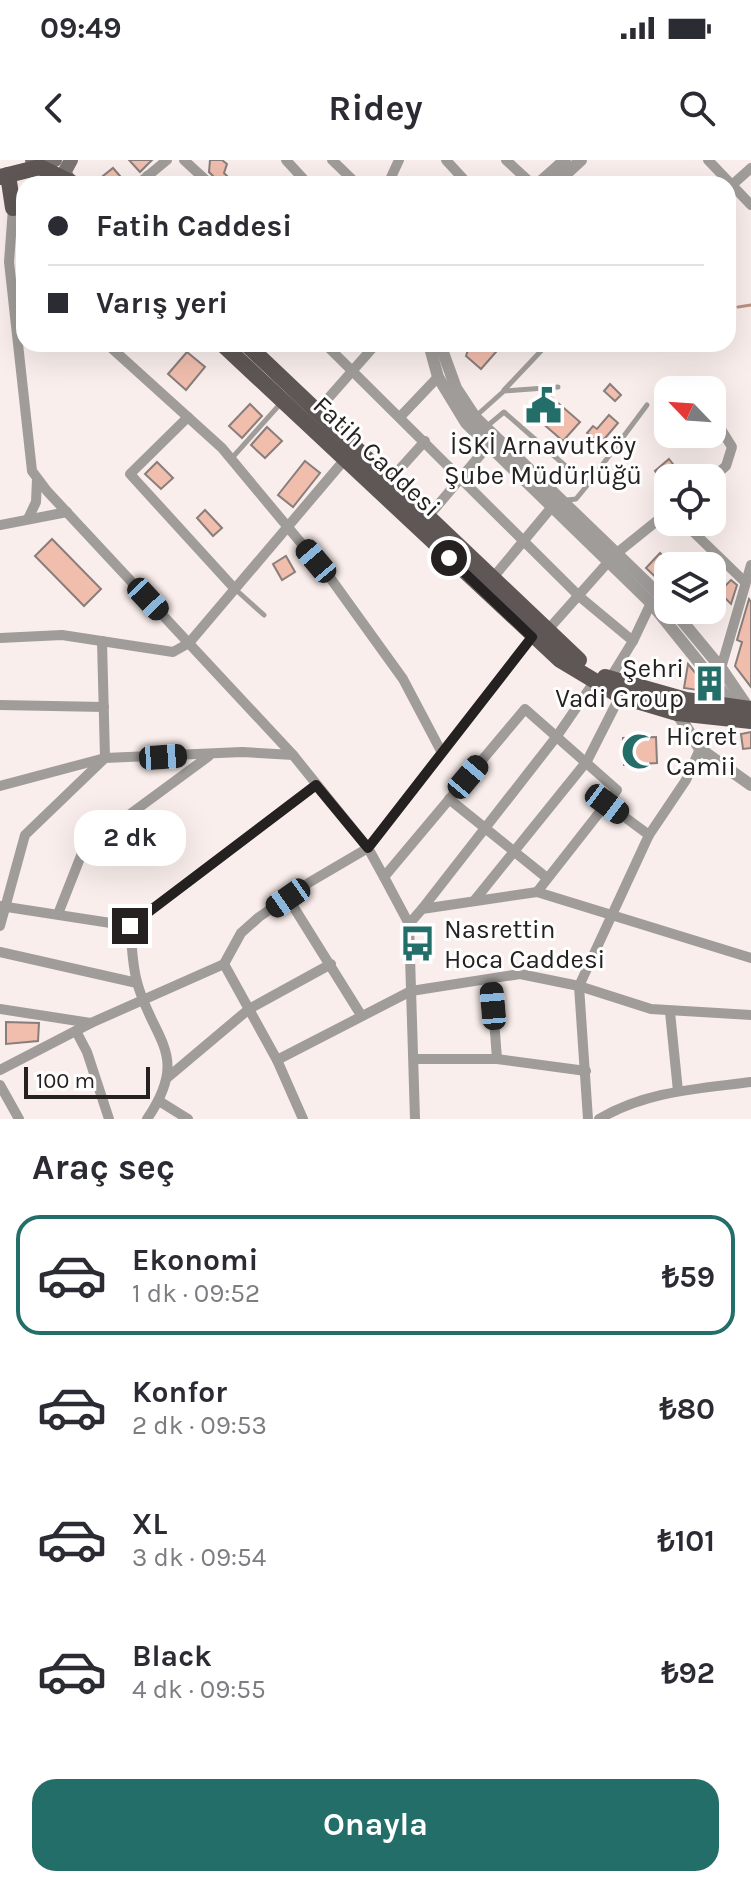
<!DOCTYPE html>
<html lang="tr">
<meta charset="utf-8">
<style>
body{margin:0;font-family:Karla,sans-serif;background:#f2f2f3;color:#2b2b33;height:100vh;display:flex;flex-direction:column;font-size:30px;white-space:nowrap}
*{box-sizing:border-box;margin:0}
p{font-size:26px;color:#7c7c81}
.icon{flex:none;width:44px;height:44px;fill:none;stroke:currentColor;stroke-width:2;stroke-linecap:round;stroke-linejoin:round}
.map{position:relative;height:959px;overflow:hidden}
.drawer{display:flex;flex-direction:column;background:#fff;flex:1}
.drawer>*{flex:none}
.hud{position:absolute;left:16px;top:16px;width:720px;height:176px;border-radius:24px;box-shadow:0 8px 32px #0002;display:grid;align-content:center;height:176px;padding:0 32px;background:#fff}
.needle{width:52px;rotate:295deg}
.buttons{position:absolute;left:654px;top:216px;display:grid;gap:16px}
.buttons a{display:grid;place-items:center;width:72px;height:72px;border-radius:16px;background:#fff;box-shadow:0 8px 32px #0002;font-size:40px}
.scale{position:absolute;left:24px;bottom:20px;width:126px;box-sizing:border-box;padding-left:8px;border:4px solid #252120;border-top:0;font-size:22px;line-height:28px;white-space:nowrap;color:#252120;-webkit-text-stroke:6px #fefefe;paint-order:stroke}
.end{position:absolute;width:36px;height:36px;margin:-18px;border:10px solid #252120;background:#fff;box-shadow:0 0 0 4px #fff}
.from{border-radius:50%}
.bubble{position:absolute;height:56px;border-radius:24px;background:#fff;box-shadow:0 8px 32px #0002;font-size:26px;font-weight:700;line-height:56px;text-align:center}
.car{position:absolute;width:24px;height:48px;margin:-24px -12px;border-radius:10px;box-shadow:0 0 6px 2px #0007;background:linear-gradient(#222 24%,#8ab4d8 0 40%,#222 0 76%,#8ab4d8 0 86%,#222 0)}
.hud b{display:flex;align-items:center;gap:28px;height:76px;font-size:30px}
.hud b+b{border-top:2px solid #e1e1e2}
.hud i{width:20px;height:20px;background:#2b2b33}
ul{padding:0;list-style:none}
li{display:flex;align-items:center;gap:24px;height:120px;margin:0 16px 12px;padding:0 16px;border:4px solid transparent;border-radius:24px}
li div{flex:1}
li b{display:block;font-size:30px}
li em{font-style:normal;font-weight:700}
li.current{border-color:#246e69}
li>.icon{width:72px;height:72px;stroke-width:1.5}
h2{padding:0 32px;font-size:36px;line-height:96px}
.action{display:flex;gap:16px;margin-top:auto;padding:16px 32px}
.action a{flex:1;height:92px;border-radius:24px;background:#246e69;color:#fff;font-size:32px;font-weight:700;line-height:92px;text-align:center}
.status{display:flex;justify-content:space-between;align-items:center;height:56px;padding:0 40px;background:#fff;direction:ltr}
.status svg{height:22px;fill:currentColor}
header{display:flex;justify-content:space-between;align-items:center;height:104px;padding:0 32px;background:#fff;font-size:36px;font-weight:700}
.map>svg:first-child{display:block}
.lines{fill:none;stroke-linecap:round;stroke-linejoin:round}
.stream{stroke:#c09081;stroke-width:3}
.building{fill:#f1beae;stroke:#887e7b;stroke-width:2}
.service{stroke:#a09c9a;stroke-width:5}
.minor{stroke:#a09c9a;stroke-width:10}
.tertiary{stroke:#a09c9a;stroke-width:12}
.secondary{stroke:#7a7371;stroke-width:14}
.primary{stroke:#5e5755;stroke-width:16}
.route{stroke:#252120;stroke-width:10}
.labels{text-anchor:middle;stroke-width:6;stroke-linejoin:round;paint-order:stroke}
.poi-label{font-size:26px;fill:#252120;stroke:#fefefe;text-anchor:start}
.street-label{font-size:26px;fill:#252120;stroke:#fefefe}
</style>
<div class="status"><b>09:49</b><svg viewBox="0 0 49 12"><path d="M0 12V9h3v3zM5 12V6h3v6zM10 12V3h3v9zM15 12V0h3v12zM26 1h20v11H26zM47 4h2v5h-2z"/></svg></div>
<header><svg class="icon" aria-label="back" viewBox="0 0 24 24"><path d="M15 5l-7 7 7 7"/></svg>Ridey<svg class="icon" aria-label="search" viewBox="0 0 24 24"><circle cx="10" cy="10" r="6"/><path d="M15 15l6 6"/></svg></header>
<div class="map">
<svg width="751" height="959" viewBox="0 0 751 959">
<rect width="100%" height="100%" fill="#f9eeeb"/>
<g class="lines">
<path class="stream" d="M 738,147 L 751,145"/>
</g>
<g class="building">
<path d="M 129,0 L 152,0 L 140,12 Z"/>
<path d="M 210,0 L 222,0 L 227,4 L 224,13 L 228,17 L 221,24 L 209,12 Z"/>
<path d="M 113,8 L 127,24 L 93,24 Z"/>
<path d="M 470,184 L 503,184 L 481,209 L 466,196 Z"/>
<path d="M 187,192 L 205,207 L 186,230 L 168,214 Z"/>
<path d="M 610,224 L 621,235 L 615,241 L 604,231 Z"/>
<path d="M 550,236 L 580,262 L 563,281 L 533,255 L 540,248 L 535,244 L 541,237 L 545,241 Z"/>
<path d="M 250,244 L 262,256 L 242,278 L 229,266 Z"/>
<path d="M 609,255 L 618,263 L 600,284 L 587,273 L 593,266 L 597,269 Z"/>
<path d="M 267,267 L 282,281 L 265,298 L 251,285 Z"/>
<path d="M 669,299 L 684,318 L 668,318 L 668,327 L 655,311 Z"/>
<path d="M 305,301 L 320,313 L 293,347 L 278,335 Z"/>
<path d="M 157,302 L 173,318 L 161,329 L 145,314 Z"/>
<path d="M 205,350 L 222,368 L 213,376 L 197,358 Z"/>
<path d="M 52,379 L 101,429 L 84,446 L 35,396 Z"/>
<path d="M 660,393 L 673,406 L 668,406 L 668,429 L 646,408 Z"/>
<path d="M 286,396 L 295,412 L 282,420 L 273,404 Z"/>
<path d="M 731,420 L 737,425 L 731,444 L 719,432 Z"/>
<path d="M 749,439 L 751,442 L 751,527 L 735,506 L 742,482 L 737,480 Z"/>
<path d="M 688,450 L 710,450 L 698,461 Z"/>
<path d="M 688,504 L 711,532 L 684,528 Z"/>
<path d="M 751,572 L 751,588 L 743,589 L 741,574 Z"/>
<path d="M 656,577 L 657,603 L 624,605 L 623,578 Z"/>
<path d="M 6,862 L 39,863 L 38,881 L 6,884 Z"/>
</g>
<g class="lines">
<g class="service">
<path d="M 504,230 L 541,191"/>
<path d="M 476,256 L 504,231 L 558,227"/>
<path d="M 486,267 L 504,252 L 569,309"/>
<path d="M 232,298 L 281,243"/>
<path d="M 567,340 L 576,339 L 585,328 L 647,245"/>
<path d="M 235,429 L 264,455"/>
</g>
<g class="minor">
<path d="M 184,0 L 210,24"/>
<path d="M 286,0 L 308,24"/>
<path d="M 332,0 L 357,24"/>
<path d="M 446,0 L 468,24"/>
<path d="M 506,0 L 532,24"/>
<path d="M 708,0 L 751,45"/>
<path d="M 147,16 L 156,24"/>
<path d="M 138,24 L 167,0"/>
<path d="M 388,24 L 399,0"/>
<path d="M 732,25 L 751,8"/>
<path d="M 13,48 L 9,102 L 32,311 L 47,331 L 293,595 L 368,688 L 384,717 L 409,764 L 415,959"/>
<path d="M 107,184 L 222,288 L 331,419 L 403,519 L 441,591"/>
<path d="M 325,184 L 580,437 L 633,481"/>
<path d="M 459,184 L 459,185"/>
<path d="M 317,251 L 376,184"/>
<path d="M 712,255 L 732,287 L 726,306 L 712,318"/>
<path d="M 188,257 L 130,314 L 234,428"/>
<path d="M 400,257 L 438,217"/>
<path d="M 389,321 L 425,281"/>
<path d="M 427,358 L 487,287"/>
<path d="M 28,359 L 36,342 L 37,319"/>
<path d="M 683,362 L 745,422"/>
<path d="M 0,365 L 67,352"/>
<path d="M 617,393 L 668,352"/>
<path d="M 491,420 L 556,342"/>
<path d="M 546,472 L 610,400"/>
<path d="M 0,478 L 62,475 L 173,492 L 189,483 L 346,298"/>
<path d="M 721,508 L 751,405"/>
<path d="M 609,520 L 633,481 L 651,443"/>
<path d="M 0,545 L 104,547"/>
<path d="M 0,626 L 105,598 L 242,592 L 293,595"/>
<path d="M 449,639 L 547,718"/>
<path d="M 607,644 L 649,675"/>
<path d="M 384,717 L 525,549 L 617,630 L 537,732"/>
<path d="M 288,738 L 361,855"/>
<path d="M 474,741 L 587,601 L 620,536"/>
<path d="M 0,746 L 130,766"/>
<path d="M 422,749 L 557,576 L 594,522"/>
<path d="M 58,754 L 84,688 L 209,596"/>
<path d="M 409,764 L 422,749 L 537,732 L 751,798"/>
<path d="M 0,766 L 25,675 L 105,598 L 102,481"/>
<path d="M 0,792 L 137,823"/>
<path d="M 224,804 L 277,900 L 303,959"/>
<path d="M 491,819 L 497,899"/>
<path d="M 0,849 L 91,863"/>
<path d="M 670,852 L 678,931"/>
<path d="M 76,871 L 87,892 L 109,959"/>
<path d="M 414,899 L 497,899 L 586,911"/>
<path d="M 277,900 L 411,831 L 520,814 L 579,826 L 651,849 L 751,855"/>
<path d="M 0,910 L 91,863 L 224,804 L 241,773 L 259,757 L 310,722 L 368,688 L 532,477"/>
<path d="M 167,918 L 249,849 L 331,804"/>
<path d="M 0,925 L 19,959"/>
<path d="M 159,941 L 188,959"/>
<path d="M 147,959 C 191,894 153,881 137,822 C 132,804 132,784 130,766 L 316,625"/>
<path d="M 588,959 L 579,826 L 649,675 L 686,620 L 700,589"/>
<path d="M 599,959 C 647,931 697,929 751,922"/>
</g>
<g class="tertiary">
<path d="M 538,24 L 565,0"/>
<path d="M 555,24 L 581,0"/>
<path d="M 429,184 L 438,217 L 466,263 L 651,443 L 738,551"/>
<path d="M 440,184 L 456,228 L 475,257 L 668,443"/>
<path d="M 673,450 L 721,508 L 751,552"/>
<path d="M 677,553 L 700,589 L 751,625"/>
</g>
<g class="secondary">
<path d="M 32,0 L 40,7 L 55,0"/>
<path d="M 71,0 L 64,13 L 71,22"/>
</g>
<g class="primary">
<path d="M 8,15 L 13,48"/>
<path d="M 0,17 L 40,7 L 74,24"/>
<path d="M 222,184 L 560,500 L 620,536 L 677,553 L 751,561"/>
<path d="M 246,184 L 579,500"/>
<path d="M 605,517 L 686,540 L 751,549"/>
</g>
</g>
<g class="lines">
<path class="route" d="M 130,766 L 316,625 L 368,688 L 532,477 L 449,398"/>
</g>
<defs>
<symbol id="civic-bare" viewBox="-9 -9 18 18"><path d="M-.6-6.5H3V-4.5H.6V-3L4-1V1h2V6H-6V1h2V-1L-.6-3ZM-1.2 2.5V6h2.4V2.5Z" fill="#246e69" stroke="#fefefe" stroke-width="2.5" paint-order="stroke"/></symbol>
<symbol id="building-bare" viewBox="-9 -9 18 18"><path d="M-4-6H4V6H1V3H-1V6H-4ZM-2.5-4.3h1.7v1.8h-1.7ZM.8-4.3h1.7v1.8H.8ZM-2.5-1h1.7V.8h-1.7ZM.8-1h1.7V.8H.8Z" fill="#246e69" stroke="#fefefe" stroke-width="2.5" paint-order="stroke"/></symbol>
<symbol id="mosque-bare" viewBox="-9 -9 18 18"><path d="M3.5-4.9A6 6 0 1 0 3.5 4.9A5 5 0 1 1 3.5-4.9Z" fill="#246e69" stroke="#fefefe" stroke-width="2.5" paint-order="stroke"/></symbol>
<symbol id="bus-bare" viewBox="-9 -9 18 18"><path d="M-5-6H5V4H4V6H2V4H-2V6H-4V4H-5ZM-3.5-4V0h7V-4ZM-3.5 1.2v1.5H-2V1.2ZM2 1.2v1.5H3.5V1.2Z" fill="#246e69" stroke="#fefefe" stroke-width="2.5" paint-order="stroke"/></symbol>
</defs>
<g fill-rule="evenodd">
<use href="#civic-bare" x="518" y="220" width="51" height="51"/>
<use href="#building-bare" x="684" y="498" width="51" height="51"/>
<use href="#mosque-bare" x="614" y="566" width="51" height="51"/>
<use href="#bus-bare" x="392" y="758" width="51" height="51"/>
</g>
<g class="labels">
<g class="poi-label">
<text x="543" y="294" text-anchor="middle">İSKİ Arnavutköy<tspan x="543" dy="30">Şube Müdürlüğü</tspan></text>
<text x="684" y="517" text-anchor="end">Şehri<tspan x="684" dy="30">Vadi Group</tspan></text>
<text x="666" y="585">Hicret<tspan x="666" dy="30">Camii</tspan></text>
<text x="444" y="778">Nasrettin<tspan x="444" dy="30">Hoca Caddesi</tspan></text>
</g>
<g class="street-label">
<text transform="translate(377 296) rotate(43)" y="9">Fatih Caddesi</text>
</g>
</g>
</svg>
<div class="buttons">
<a><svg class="needle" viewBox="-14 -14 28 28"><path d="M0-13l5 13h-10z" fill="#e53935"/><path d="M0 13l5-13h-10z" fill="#7c7c81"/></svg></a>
<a><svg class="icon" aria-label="locate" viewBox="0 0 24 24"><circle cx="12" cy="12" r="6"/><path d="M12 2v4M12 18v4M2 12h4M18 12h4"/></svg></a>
<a><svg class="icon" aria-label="layers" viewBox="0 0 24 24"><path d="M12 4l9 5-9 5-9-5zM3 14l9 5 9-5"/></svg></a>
</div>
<div class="scale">100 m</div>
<i class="end from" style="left:449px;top:398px"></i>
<i class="end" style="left:130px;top:766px"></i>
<div class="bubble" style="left:74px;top:650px;width:112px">2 dk</div>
<i class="car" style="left:316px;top:401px;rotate:320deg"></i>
<i class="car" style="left:148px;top:439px;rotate:137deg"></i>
<i class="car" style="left:163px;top:597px;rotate:86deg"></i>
<i class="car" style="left:468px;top:617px;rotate:40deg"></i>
<i class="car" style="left:607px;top:644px;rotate:127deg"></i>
<i class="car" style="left:288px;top:738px;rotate:235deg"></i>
<i class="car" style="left:493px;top:846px;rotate:355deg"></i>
<div class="hud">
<b><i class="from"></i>Fatih Caddesi</b>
<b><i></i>Varış yeri</b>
</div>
</div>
<section class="drawer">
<h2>Araç seç</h2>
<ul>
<li class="current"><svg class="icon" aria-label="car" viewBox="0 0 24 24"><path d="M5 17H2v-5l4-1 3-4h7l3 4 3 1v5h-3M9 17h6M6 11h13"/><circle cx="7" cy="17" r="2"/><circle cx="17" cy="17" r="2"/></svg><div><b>Ekonomi</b><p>1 dk · 09:52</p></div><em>₺59</em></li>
<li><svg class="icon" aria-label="car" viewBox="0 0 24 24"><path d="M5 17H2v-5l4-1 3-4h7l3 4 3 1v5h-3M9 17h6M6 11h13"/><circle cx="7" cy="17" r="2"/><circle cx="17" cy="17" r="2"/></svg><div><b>Konfor</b><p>2 dk · 09:53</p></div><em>₺80</em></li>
<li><svg class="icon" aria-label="car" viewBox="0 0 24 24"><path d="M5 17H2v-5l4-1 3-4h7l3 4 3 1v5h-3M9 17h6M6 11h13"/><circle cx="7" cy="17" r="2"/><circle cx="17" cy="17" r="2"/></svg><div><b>XL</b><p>3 dk · 09:54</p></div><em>₺101</em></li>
<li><svg class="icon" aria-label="car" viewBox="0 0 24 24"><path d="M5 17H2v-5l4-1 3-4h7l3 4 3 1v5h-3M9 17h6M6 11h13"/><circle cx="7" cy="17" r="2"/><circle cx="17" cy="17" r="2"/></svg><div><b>Black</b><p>4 dk · 09:55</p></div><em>₺92</em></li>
</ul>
<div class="action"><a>Onayla</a></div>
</section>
